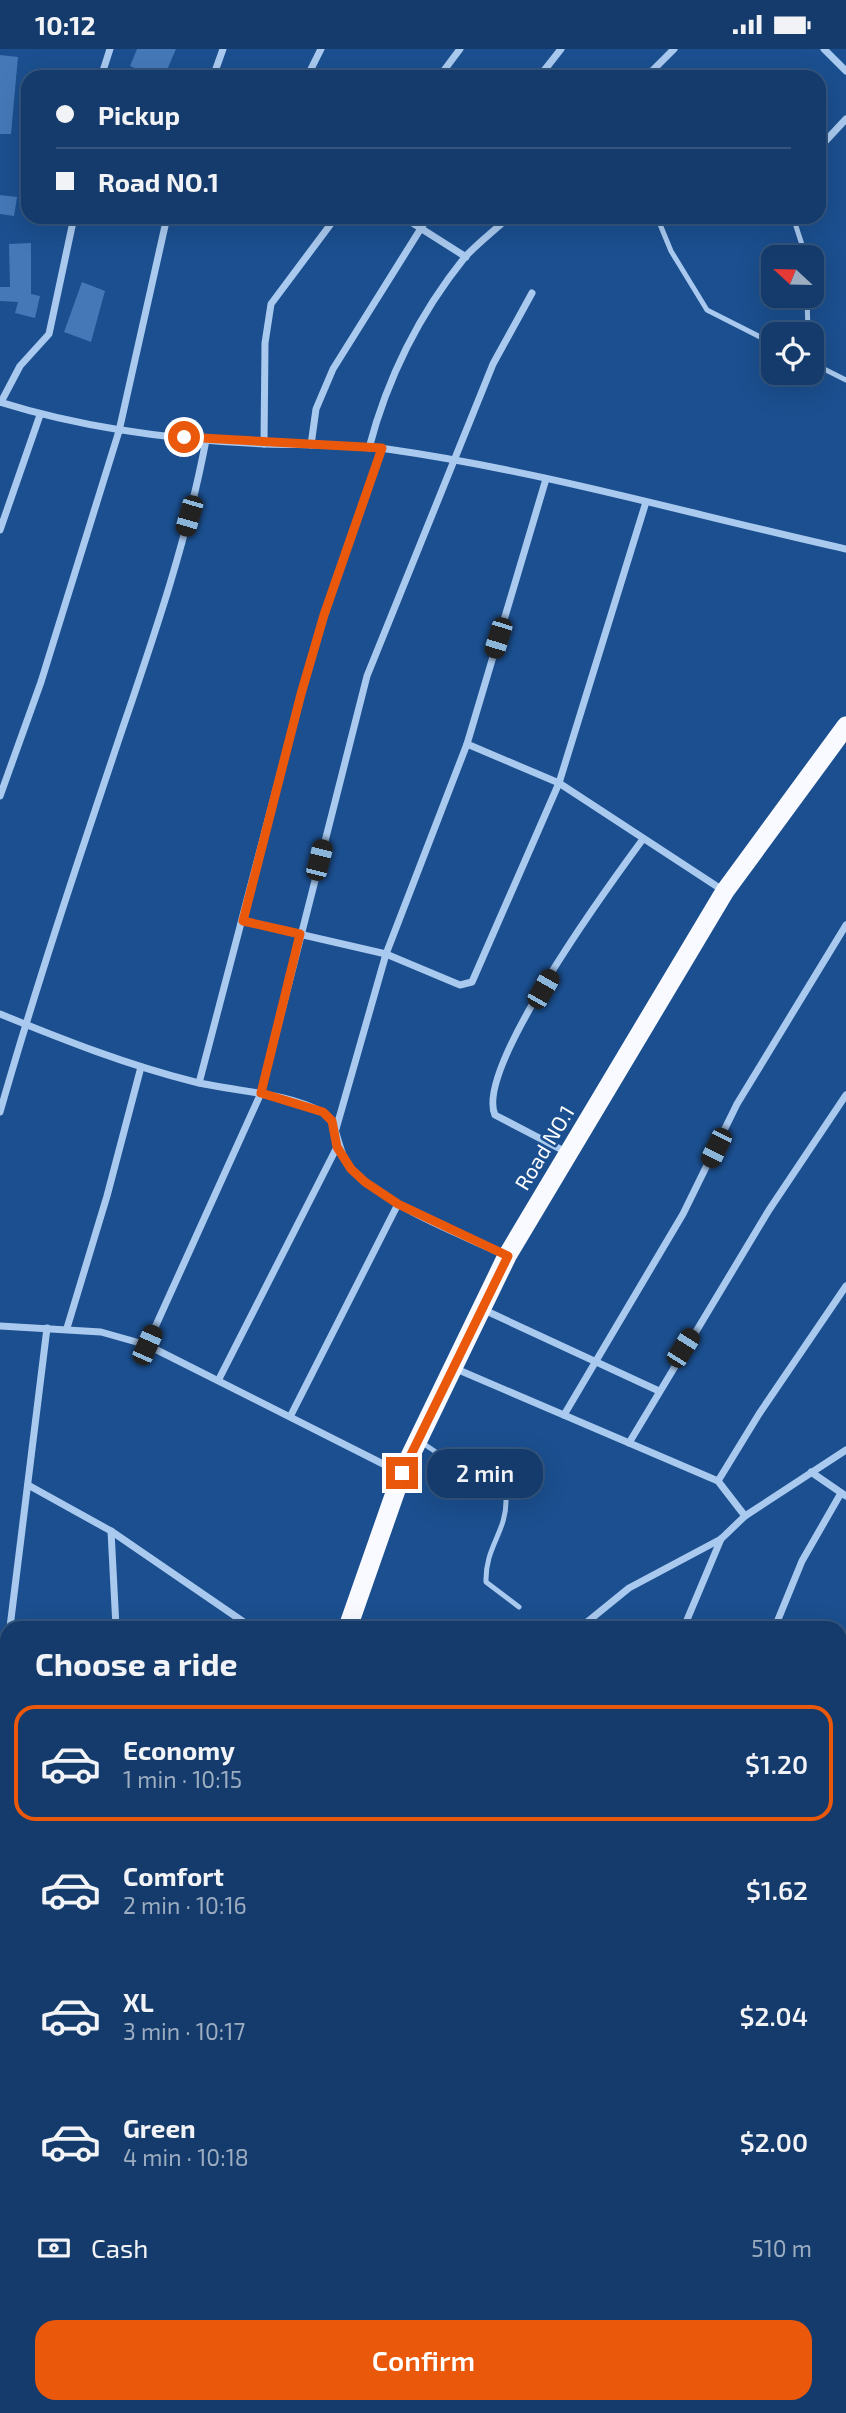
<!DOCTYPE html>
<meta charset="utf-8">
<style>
body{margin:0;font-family:"Exo 2",sans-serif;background:#1d4271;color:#f1f3f6;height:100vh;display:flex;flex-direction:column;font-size:26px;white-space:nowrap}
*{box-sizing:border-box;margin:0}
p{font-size:23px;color:#9dadc1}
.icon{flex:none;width:38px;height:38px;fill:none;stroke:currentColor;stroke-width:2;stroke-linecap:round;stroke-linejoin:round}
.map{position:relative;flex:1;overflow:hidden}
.panel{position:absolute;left:0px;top:1572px;width:847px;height:793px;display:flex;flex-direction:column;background:#143b6b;border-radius:21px 21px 0 0;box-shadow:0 7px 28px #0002,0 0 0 2px #33557e}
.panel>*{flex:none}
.hud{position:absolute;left:21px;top:21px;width:805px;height:154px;border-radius:21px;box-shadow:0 7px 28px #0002,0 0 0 2px #33557e;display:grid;align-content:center;height:154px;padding:0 35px;background:#143b6b}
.needle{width:46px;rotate:292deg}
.fabs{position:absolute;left:761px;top:196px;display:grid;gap:14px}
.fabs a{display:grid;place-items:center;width:63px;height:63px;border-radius:14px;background:#143b6b;box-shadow:0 7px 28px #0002,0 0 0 2px #33557e;font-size:35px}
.end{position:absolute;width:32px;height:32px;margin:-16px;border:9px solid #ea580c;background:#fff;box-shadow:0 0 0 4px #fff}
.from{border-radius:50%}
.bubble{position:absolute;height:49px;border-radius:21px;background:#143b6b;box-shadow:0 7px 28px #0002,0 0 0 2px #33557e;font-size:23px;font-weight:600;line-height:49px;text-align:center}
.car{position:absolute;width:21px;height:42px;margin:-21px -10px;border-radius:9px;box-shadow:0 0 5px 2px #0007;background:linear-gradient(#222 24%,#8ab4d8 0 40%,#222 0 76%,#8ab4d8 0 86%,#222 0)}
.hud b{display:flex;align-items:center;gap:24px;height:66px;font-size:26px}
.hud b+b{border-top:2px solid #33557e}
.hud i{width:18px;height:18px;background:#f1f3f6}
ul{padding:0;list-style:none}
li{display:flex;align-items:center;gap:21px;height:116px;margin:0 14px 10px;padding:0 21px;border:4px solid transparent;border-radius:21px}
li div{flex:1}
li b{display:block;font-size:26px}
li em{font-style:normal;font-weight:600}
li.current{border-color:#ea580c}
li>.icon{width:63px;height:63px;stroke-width:1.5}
h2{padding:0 35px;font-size:32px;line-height:84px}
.pay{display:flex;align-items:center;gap:18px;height:77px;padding:0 35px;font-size:26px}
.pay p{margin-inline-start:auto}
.button{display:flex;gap:14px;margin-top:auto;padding:14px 35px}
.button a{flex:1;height:80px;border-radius:21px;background:#ea580c;color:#fff;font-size:28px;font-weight:600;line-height:80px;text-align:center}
.status{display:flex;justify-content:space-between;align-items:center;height:49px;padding:0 35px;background:#143b6b;direction:ltr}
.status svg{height:19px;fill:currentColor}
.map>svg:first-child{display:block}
.building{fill:#4478b7}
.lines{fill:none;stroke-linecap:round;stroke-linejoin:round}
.service{stroke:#a9c9ee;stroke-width:5}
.minor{stroke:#a9c9ee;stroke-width:7}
.trunk{stroke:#f8faff;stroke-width:19}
.route{stroke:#ea580c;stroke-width:9}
.labels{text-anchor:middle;stroke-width:5;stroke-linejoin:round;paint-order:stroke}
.street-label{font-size:21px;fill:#fff;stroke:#1b4f8f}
</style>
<div class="status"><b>10:12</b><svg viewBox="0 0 49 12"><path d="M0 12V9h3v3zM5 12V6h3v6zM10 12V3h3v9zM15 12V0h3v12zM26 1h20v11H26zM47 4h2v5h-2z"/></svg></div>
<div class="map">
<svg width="846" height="2364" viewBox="0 0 846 2364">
<rect width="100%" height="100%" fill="#1b4f8f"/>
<g class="building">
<path d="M 137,0 L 176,0 L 164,28 L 155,28 L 130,17 Z"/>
<path d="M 0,6 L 18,8 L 11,85 L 0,85 Z"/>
<path d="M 0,146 L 17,148 L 14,167 L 0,165 Z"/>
<path d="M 31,194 L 31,245 L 40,247 L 35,269 L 15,264 L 18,253 L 0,252 L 0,238 L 10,238 L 9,195 Z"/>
<path d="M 82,233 L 105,242 L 91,293 L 64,283 Z"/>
</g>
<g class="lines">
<g class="service">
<path d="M 657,168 L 671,202 L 707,261 L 774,295"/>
<path d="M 793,168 L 806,208"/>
<path d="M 807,247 L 808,285"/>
<path d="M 812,314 L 846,331"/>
<path d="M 421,1393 L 506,1450 C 507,1483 485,1497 486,1533 L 519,1558"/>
<path d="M 0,2340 L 7,2341"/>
<path d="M 55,2357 L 64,2364"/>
</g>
<g class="minor">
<path d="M 824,0 L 846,22"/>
<path d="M 101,28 L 110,0"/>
<path d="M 213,28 L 223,0"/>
<path d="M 307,28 L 321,0"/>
<path d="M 439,28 L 460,0"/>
<path d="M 539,28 L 561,0"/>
<path d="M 646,28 L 674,0"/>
<path d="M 819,99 L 846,70"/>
<path d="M 403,168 L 466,208"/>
<path d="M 0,353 C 86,380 175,391 265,395 C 305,396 347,395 387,400 C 542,422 693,466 846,500"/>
<path d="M 1,353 L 20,317 L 49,285 L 74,168"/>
<path d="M 264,395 L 265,294 L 271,255 L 336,168"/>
<path d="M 311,396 L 316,360 L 333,320 L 428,168"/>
<path d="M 369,399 C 387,330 420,264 465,208 C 478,194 495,181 509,168"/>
<path d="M 0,481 L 40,366"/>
<path d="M 467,695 L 559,734 L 724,842"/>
<path d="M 0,747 L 41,633 L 119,382 L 167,168"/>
<path d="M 243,872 L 386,905 L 460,936 L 472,933 L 559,734 L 646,453"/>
<path d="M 0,965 C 64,991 127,1016 195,1033 C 237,1043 285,1043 324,1064 C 339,1072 336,1106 354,1123 C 396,1162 456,1183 507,1207"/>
<path d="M 199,1034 L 301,645 L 324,566 L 382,399"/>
<path d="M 0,1063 C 36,937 78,812 120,687 C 153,590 187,492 206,391"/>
<path d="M 336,1080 L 386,905 L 467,695 L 546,430"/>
<path d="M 568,1104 L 495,1066 C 474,1020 612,832 643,790"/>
<path d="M 482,1260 L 659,1342"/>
<path d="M 0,1277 L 101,1283 L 147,1296 L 401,1424"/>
<path d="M 67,1279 L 107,1147 L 141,1018"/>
<path d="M 147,1296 L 261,1044 L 367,627 L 493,315 L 532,244"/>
<path d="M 454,1319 L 718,1432 L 745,1467"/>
<path d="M 219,1330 L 337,1098"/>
<path d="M 291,1366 L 398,1155"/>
<path d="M 564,1366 L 683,1165 L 737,1055 L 846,876"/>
<path d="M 629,1394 L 769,1161 L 846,1046"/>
<path d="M 811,1423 L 846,1447"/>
<path d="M 718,1432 L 759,1365 L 846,1237"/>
<path d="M 28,1436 L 111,1482 L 251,1578"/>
<path d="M 111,1482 L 116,1578"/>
<path d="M 10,1578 L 47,1279"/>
<path d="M 581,1578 L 629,1539 L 721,1490 L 745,1467 L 846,1401"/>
<path d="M 684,1578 L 721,1490"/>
<path d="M 775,1578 L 802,1512 L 841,1444"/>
<path d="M 0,1655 L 7,1600"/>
<path d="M 0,1707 L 7,1709"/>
<path d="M 840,1874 L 846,1876"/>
<path d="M 840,1977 L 846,1979"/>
<path d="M 0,1992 L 7,1992"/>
<path d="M 840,2076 L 846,2078"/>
<path d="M 840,2181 L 846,2184"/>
<path d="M 0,2239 L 7,2240"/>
<path d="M 840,2287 L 846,2289"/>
<path d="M 388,2357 L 389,2364"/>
<path d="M 504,2357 L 504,2364"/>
<path d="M 554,2357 L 599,2364"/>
<path d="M 255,2364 L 256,2357"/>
</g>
<g class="trunk">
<path d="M 348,1578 L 402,1424 L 507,1207 L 725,842 L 846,677"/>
<path d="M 151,2364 L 152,2357"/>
</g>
</g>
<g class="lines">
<path class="route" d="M 184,388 L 382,399 L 324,566 L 301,645 L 243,872 L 300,885 L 261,1044 L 323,1063 L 332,1072 L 337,1098 L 351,1120 L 365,1133 L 398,1155 L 508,1207 L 402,1424"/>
</g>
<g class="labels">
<g class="street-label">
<text transform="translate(545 1099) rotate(-59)" y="7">Road NO.1</text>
</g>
</g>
</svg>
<div class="fabs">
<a><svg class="needle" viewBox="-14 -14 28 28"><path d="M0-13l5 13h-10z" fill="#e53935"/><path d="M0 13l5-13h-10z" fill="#9dadc1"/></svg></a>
<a><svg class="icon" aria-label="locate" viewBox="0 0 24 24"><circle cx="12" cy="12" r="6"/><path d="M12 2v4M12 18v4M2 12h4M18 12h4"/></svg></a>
</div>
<i class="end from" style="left:184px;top:388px"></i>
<i class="end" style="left:402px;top:1424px"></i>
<div class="bubble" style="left:427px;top:1400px;width:116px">2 min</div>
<i class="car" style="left:189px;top:467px;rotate:196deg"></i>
<i class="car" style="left:498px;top:589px;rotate:197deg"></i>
<i class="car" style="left:319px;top:811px;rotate:14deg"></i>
<i class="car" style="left:543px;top:940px;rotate:30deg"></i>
<i class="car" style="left:716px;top:1099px;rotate:206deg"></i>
<i class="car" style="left:147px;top:1296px;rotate:24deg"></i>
<i class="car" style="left:683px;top:1299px;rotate:32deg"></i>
<div class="hud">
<b><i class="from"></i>Pickup</b>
<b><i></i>Road NO.1</b>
</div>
<section class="panel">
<h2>Choose a ride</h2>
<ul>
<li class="current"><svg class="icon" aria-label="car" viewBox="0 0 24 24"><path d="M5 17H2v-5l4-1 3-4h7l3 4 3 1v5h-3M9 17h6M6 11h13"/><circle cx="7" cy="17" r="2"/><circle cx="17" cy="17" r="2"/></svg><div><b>Economy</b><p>1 min · 10:15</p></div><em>$1.20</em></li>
<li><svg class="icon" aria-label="car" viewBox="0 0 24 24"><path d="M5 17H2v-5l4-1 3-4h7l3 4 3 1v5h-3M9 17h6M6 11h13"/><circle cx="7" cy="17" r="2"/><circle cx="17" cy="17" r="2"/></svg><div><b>Comfort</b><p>2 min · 10:16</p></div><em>$1.62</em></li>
<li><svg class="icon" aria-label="car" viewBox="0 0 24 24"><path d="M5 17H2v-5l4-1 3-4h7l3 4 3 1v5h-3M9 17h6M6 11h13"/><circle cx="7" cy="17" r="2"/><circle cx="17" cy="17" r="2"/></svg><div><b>XL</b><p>3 min · 10:17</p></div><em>$2.04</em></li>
<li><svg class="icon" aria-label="car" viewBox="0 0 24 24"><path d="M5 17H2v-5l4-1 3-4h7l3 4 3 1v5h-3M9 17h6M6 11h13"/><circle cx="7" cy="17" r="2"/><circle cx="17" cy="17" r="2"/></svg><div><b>Green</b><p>4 min · 10:18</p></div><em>$2.00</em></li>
</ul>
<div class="pay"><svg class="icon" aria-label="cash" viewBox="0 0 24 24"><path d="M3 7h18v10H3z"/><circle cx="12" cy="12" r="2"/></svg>Cash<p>510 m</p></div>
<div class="button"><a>Confirm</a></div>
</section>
</div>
